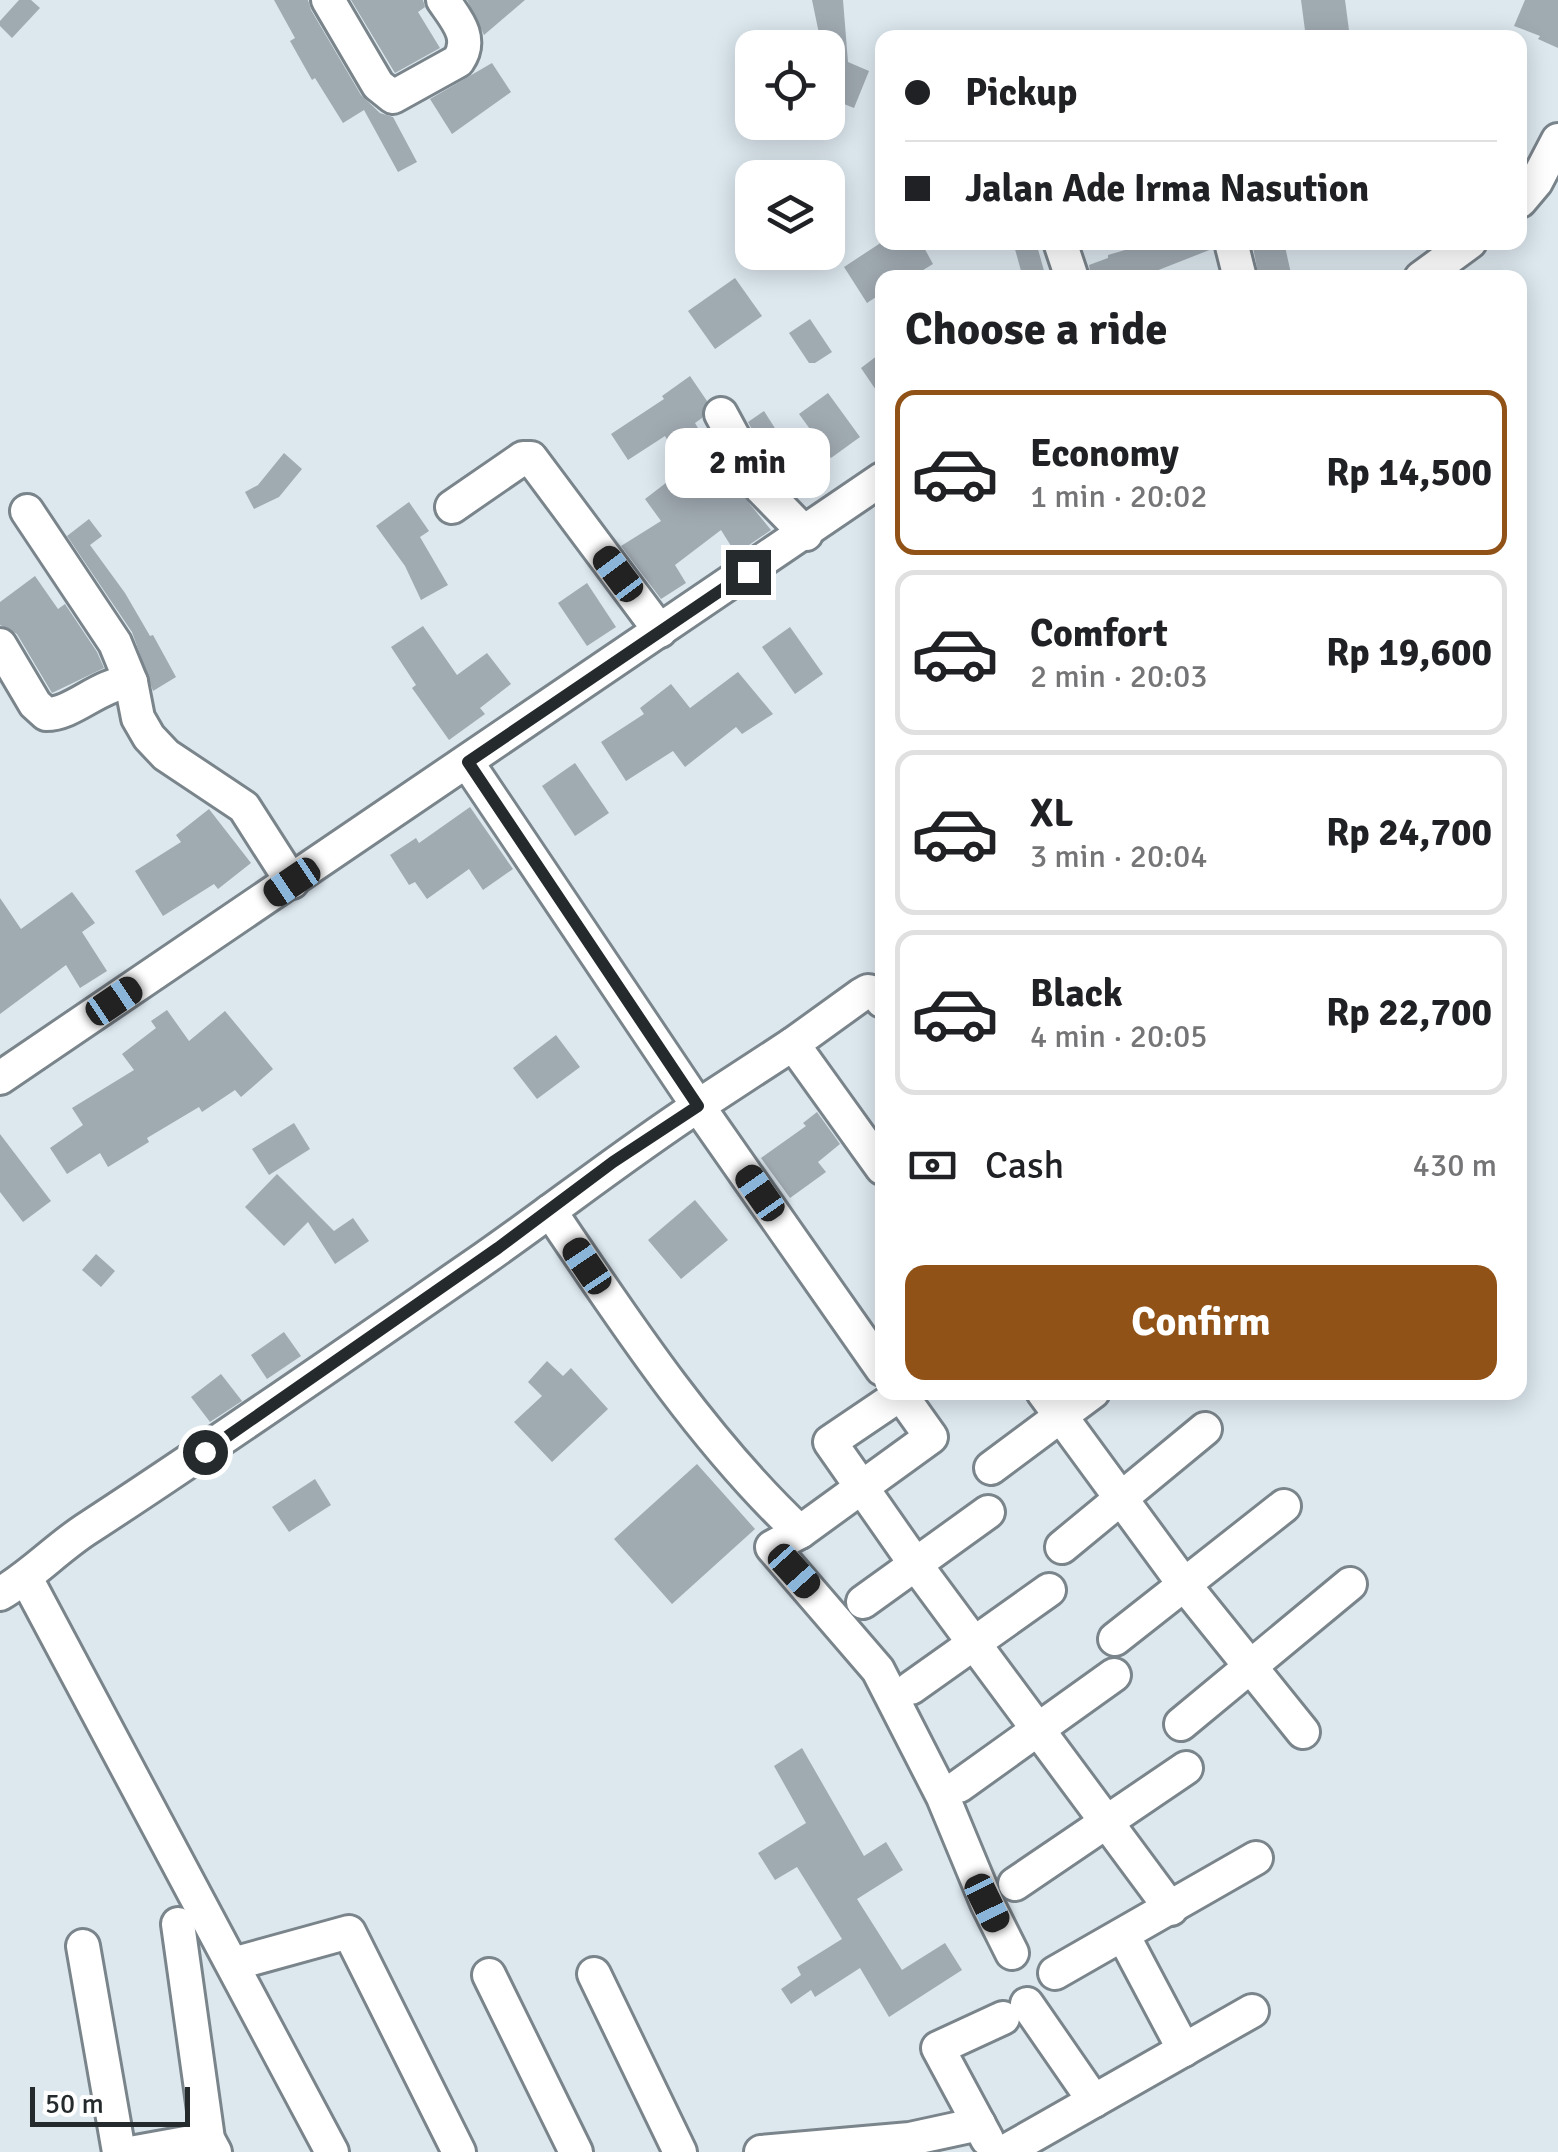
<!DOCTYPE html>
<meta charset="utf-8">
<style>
body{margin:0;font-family:Signika,sans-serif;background:#f6f6f6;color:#202124;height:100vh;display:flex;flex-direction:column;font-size:38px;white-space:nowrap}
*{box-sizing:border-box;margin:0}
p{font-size:32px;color:#757577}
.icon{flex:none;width:55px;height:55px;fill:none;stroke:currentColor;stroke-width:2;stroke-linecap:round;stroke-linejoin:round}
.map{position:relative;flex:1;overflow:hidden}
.side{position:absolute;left:875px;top:270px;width:652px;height:1130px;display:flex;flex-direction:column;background:#fff;border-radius:20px;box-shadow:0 5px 25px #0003}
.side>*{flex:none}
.hud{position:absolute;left:875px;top:30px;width:652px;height:220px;border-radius:20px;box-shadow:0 5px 25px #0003;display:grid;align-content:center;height:220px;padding:0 30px;background:#fff}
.buttons{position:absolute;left:735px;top:30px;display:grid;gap:20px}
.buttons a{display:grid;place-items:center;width:110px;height:110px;border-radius:20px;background:#fff;box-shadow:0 5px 25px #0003;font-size:50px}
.scale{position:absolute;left:30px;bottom:25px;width:160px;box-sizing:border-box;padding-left:10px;border:5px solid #252a2c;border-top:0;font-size:28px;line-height:35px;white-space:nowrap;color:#252a2c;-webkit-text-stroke:8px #fff;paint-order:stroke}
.end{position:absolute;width:45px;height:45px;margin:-22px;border:12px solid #252a2c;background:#fff;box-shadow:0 0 0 5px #fff}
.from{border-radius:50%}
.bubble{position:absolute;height:70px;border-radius:20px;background:#fff;box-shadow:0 5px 25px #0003;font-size:32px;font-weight:700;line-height:70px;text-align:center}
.car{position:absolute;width:30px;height:60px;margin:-30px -15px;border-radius:12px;box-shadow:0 0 8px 2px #0007;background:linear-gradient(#222 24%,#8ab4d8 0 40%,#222 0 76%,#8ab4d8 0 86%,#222 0)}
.hud b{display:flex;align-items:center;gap:35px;height:95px;font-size:38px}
.hud b+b{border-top:2px solid #e0e0e0}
.hud i{width:25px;height:25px;background:#202124}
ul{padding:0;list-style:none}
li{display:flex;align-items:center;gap:30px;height:165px;margin:0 20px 15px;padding:0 10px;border:5px solid #e0e0e0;border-radius:20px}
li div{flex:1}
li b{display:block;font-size:38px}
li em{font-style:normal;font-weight:700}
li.active{border-color:#905216}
li>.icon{width:90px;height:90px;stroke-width:1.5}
h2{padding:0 30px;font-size:45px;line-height:120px}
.pay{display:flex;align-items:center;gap:25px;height:110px;padding:0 30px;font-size:38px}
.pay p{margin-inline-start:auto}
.primary-button{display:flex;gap:20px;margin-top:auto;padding:20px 30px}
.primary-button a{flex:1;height:115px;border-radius:20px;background:#905216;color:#fff;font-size:40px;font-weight:700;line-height:115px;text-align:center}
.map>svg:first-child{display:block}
.building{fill:#a0aab1}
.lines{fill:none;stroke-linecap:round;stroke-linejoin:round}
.minor-casing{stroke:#7a848b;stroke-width:38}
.minor{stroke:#fff;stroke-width:32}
.route{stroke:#252a2c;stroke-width:12}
</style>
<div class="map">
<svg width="1558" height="2152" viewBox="0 0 1558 2152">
<rect width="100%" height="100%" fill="#dce7ee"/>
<g class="building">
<path d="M 19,0 L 31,0 L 40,8 L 12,38 L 0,26 L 0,21 Z"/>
<path d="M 274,0 L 308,0 L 311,10 L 361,95 L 380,113 L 393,117 L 417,162 L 398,172 L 364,110 L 343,123 L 315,78 L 312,80 L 290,41 L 295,38 Z"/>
<path d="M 351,0 L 423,0 L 425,7 L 418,12 L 440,48 L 395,73 Z"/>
<path d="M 467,0 L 525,0 L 484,35 Z"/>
<path d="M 812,0 L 843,0 L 848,62 L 869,71 L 854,108 L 834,100 L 828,70 L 828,48 L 822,48 Z"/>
<path d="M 1301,0 L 1345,0 L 1350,38 L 1306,38 Z"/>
<path d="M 1525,0 L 1558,0 L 1558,48 L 1538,39 L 1540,36 L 1514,26 Z"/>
<path d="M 492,63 L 511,92 L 452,134 L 430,99 Z"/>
<path d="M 882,242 L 921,242 L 933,264 L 910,278 L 882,278 L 882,293 L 867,303 L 844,267 Z"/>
<path d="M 1013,242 L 1036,242 L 1046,278 L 1023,278 Z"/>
<path d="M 1152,242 L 1212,242 L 1212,249 L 1156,271 L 1158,278 L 1091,278 L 1089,265 L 1108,258 L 1108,255 Z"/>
<path d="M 1252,242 L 1284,242 L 1292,278 L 1259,278 Z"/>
<path d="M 735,278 L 762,316 L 715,349 L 688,311 Z"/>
<path d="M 810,319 L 832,352 L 815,363 L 809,363 L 789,333 Z"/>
<path d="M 882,352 L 882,399 L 861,368 Z"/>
<path d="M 690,376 L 707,401 L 702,418 L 695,423 L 712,452 L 717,448 L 727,468 L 723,471 L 771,530 L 736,554 L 721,530 L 675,565 L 686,583 L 661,599 L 621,546 L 661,521 L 645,499 L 684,469 L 665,436 L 628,460 L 611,434 L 664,399 L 662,396 Z"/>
<path d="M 828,393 L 860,437 L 831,458 L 799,414 Z"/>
<path d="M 764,411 L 813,488 L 797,496 L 777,476 L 748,422 Z"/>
<path d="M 284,453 L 302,469 L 279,497 L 254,509 L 245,492 L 258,485 Z"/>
<path d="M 409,502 L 429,531 L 420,537 L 448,585 L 421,600 L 405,566 L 376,526 Z"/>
<path d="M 89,519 L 102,536 L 90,545 L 125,593 L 150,636 L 153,635 L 176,677 L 153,691 L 132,632 L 67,536 Z"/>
<path d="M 35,576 L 58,609 L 65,604 L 97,652 L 104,668 L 52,693 L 17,634 L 0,625 L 0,602 Z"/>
<path d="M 587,583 L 616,627 L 587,646 L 558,603 Z"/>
<path d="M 423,626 L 457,675 L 487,653 L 511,684 L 480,708 L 485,714 L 449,740 L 412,688 L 416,685 L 391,647 Z"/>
<path d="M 790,627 L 823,674 L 795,694 L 762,647 Z"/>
<path d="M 738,672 L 773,714 L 742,734 L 736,727 L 685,767 L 673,751 L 626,781 L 601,742 L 644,714 L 640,708 L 671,684 L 690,708 Z"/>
<path d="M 575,763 L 609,813 L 575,836 L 542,786 Z"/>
<path d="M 470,807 L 513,869 L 483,890 L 469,869 L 427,899 L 415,882 L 409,885 L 390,855 L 416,838 L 419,843 Z"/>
<path d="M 209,809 L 251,863 L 218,889 L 214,884 L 163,916 L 135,871 L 181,842 L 176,835 Z"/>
<path d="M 72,892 L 95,923 L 82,932 L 107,971 L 80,988 L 66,965 L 0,1014 L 0,898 L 21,929 Z"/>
<path d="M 167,1010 L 189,1041 L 225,1011 L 273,1069 L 241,1097 L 235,1090 L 202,1112 L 199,1107 L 147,1138 L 149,1142 L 108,1167 L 100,1153 L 67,1174 L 50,1148 L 83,1125 L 72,1108 L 134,1070 L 122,1054 L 156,1028 L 151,1021 Z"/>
<path d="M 556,1035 L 580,1067 L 537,1099 L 513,1068 Z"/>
<path d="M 817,1112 L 840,1144 L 818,1162 L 826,1172 L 790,1198 L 761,1158 L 806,1126 L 803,1123 Z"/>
<path d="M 294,1123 L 310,1149 L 269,1175 L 252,1149 Z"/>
<path d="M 0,1134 L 51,1201 L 23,1222 L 0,1192 Z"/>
<path d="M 277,1174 L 334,1231 L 353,1218 L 369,1241 L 335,1264 L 308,1222 L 284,1246 L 245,1207 Z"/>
<path d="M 695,1200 L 728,1240 L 681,1279 L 648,1240 Z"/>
<path d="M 96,1254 L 115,1271 L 101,1287 L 82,1270 Z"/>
<path d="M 284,1332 L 301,1356 L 267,1379 L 251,1355 Z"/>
<path d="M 547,1361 L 563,1376 L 571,1368 L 608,1409 L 552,1462 L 514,1422 L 542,1396 L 528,1382 Z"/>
<path d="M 221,1374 L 242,1401 L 210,1422 L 191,1397 Z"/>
<path d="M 697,1464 L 755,1529 L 672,1604 L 614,1539 Z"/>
<path d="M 315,1479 L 331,1505 L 289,1532 L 272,1507 Z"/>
<path d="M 802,1748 L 864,1856 L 886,1842 L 903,1870 L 857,1899 L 902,1970 L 945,1943 L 962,1970 L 889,2017 L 860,1968 L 815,1997 L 811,1990 L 791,2004 L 781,1989 L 801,1975 L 797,1967 L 842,1939 L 797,1867 L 775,1880 L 758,1853 L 806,1823 L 774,1766 Z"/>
</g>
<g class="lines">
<defs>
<g id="minor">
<path d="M 328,0 L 378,85 L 393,97 L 458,61 C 474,38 456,19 443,0"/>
<path d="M 1520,201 L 1536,182 L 1558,140"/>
<path d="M 1060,242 L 1072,278"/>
<path d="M 1231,242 L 1240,278"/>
<path d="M 1421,278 L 1470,242"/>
<path d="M 721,414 L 761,488 L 806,534"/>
<path d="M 452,507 L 523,458 L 531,458 L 660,631"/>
<path d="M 27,511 L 115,643 L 131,682 L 138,718 L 149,737 L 166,755 L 244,807 L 292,882"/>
<path d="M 0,645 L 35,704 L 46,714 C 74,714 98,684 131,682"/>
<path d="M 882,1001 L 876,993 L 868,991 L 861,995 L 793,1044 L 698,1106 L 882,1369"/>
<path d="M 793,1044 L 882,1168"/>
<path d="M 0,1078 L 882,479"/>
<path d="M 550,1211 C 624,1321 704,1442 800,1532 L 772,1547 L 878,1670 L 943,1797 L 987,1903 L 1012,1953"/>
<path d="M 1043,1392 L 1183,1583 L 1303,1732"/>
<path d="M 901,1394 L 830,1442 L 916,1565 L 1171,1909"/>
<path d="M 991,1468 L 1093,1392"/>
<path d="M 800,1532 L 931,1437 L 899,1392"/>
<path d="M 1062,1547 L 1205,1429"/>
<path d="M 26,1578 L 332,2152"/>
<path d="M 0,1594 C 31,1576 55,1550 85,1530 C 217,1444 346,1354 475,1265 C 550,1213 622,1156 698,1106 L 467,762"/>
<path d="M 863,1602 L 988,1512"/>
<path d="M 1115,1639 L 1284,1506"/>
<path d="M 911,1688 L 1049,1590"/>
<path d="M 1181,1724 L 1350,1584"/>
<path d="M 959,1786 L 1114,1675"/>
<path d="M 1015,1884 L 1186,1768"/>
<path d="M 178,1924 L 208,2139 L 215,2152"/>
<path d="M 1123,1935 L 1184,2050"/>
<path d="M 83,1946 L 119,2152"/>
<path d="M 233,1964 L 349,1932 L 459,2152"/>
<path d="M 1055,1973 L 1256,1858"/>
<path d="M 594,1974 L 680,2152"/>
<path d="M 489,1975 L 576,2152"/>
<path d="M 1027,2004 L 1094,2101"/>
<path d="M 987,2139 L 938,2048 L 1003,2018"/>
<path d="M 136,2152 L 208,2139"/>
<path d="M 761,2152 L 910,2139 L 979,2124"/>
<path d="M 1004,2152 L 1252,2011"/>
</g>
</defs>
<use href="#minor" class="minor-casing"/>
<use href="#minor" class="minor"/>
</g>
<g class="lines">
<path class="route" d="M 205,1452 L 498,1248 L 613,1162 L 698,1106 L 468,762 L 748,572"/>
</g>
</svg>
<div class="buttons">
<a><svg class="icon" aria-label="locate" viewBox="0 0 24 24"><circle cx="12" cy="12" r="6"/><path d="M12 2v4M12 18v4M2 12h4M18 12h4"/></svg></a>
<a><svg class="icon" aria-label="layers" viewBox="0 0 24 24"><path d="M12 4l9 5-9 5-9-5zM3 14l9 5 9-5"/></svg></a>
</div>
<div class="scale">50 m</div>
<i class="end from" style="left:205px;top:1452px"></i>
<i class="end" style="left:748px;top:572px"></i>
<div class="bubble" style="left:665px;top:428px;width:165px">2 min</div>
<i class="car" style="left:618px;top:574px;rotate:323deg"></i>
<i class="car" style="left:292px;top:882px;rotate:236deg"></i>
<i class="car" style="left:114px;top:1001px;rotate:56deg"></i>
<i class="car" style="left:760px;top:1193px;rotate:325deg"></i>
<i class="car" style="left:587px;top:1266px;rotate:326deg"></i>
<i class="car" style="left:794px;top:1571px;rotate:138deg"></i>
<i class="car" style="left:987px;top:1903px;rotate:154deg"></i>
<div class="hud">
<b><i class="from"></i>Pickup</b>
<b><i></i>Jalan Ade Irma Nasution</b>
</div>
<section class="side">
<h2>Choose a ride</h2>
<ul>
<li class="active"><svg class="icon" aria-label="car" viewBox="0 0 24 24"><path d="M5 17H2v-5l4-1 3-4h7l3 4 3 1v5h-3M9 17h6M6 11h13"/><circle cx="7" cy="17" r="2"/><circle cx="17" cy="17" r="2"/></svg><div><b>Economy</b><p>1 min · 20:02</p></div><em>Rp 14,500</em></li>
<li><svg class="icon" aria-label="car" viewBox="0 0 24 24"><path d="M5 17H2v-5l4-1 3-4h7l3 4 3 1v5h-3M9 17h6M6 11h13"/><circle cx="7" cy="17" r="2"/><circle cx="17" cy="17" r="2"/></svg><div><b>Comfort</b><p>2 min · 20:03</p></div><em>Rp 19,600</em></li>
<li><svg class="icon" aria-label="car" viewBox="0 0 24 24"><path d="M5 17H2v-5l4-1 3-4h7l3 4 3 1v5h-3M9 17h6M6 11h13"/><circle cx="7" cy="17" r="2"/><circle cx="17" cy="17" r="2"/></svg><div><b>XL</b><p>3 min · 20:04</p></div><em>Rp 24,700</em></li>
<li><svg class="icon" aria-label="car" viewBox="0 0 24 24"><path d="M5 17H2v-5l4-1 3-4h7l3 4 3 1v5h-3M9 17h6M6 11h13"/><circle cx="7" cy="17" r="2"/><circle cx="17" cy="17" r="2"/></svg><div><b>Black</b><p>4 min · 20:05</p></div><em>Rp 22,700</em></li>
</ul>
<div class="pay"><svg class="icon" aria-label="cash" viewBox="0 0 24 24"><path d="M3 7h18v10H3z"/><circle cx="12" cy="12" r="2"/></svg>Cash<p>430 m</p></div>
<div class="primary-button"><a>Confirm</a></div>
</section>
</div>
